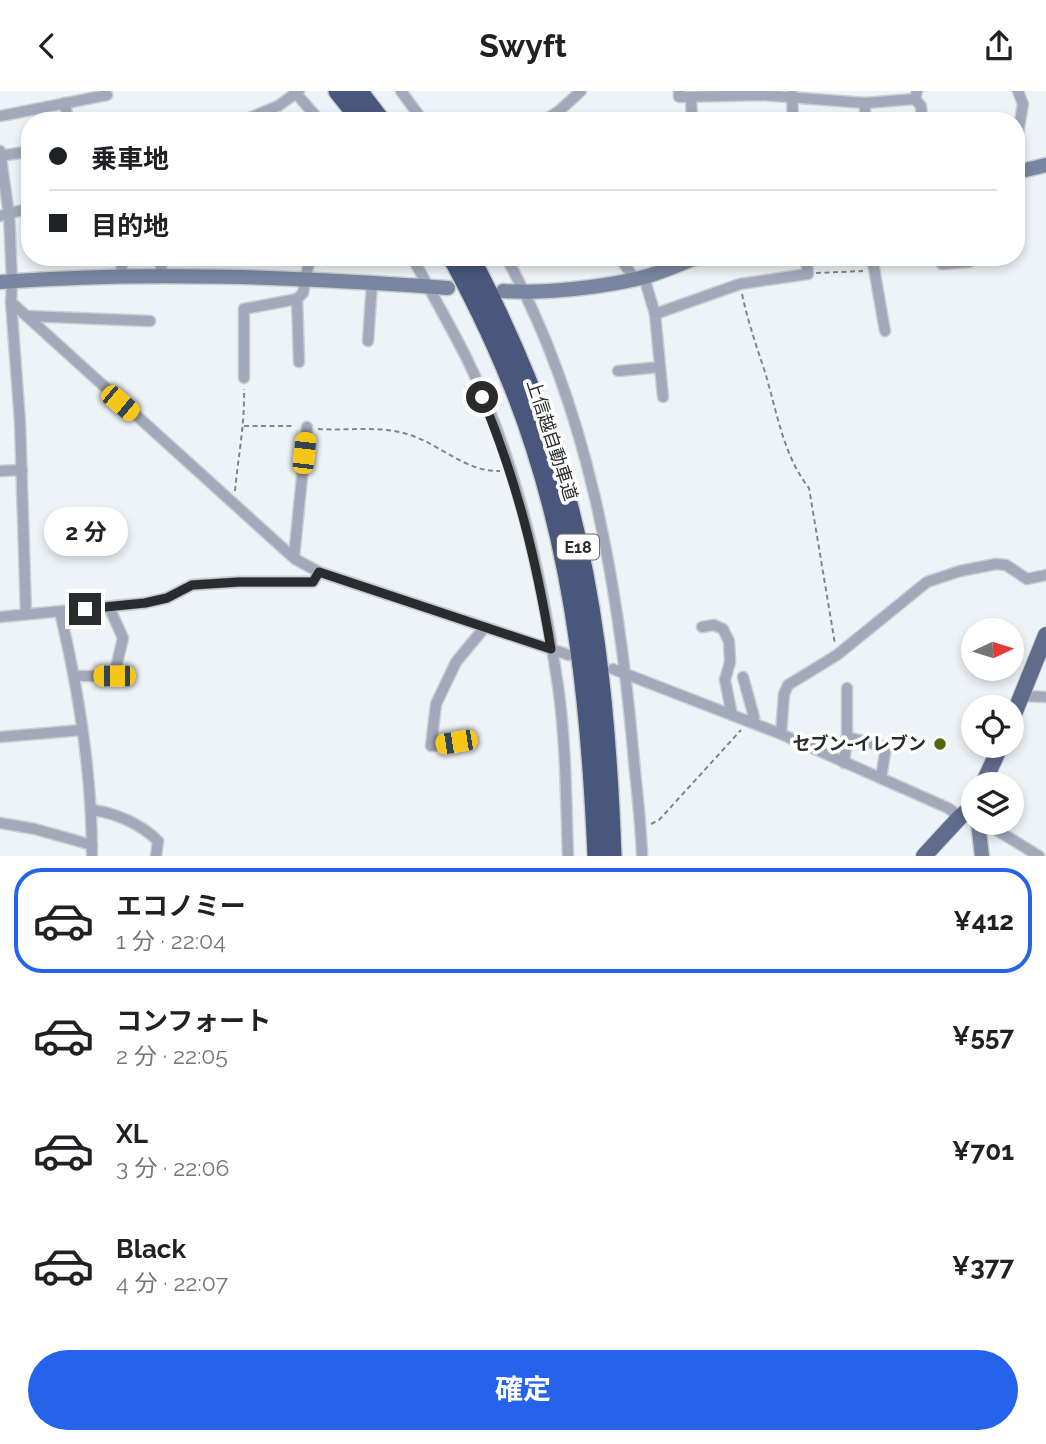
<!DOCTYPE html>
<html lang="ja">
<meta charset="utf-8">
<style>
body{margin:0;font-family:Raleway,"Noto Sans JP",sans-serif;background:#f6f6f6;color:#202124;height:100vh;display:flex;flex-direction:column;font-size:26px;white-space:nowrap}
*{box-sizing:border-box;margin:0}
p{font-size:23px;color:#757577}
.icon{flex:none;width:38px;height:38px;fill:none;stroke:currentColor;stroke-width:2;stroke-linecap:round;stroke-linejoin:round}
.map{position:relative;height:765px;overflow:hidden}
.drawer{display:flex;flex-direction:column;background:#fff;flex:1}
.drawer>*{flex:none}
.top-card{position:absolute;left:21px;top:21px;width:1004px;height:154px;border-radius:28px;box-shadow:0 4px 10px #0003;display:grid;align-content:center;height:154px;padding:0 28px;background:#fff}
.needle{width:46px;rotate:86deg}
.controls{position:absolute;left:961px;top:527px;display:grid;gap:14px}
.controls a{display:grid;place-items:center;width:63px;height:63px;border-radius:50%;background:#fff;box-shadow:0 4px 10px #0003;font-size:35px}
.end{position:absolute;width:32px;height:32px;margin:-16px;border:9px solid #292b2c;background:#fff;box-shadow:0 0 0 4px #fff}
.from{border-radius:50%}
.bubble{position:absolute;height:49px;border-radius:24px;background:#fff;box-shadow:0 4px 10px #0003;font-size:23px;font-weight:700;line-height:49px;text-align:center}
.car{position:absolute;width:21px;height:42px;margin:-21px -10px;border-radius:9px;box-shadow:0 0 5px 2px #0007;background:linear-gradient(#f5c518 24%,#345 0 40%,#f5c518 0 76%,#345 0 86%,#f5c518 0)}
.top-card b{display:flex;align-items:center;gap:24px;height:66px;font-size:26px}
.top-card b+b{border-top:2px solid #e0e0e0}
.top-card i{width:18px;height:18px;background:#202124}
ul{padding:12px 0 0;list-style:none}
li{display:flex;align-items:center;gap:21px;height:105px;margin:0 14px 10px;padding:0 14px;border:4px solid transparent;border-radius:28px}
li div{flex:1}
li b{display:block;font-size:26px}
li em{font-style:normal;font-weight:700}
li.active{border-color:#2563eb}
li>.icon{width:63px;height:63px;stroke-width:1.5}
.cta{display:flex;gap:14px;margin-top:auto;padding:14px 28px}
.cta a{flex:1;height:80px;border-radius:42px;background:#2563eb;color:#fff;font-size:28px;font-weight:700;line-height:80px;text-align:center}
header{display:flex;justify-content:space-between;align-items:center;height:91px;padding:0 28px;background:#fff;font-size:32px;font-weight:700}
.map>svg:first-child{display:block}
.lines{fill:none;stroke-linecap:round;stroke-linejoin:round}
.street-casing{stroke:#cbcfd2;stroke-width:13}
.secondary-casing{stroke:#cbcfd2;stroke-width:17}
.primary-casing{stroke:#cbcfd2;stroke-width:18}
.highway-casing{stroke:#cbcfd2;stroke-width:22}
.path{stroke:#838688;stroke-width:2;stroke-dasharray:5 3.5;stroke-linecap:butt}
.street{stroke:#a1a9bb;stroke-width:10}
.secondary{stroke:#7a86a0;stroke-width:14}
.primary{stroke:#5f6c8c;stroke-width:16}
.highway{stroke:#48577b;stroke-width:19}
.route{stroke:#292b2c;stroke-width:9}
.poi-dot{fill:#536612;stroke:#fff;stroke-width:2.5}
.labels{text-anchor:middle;stroke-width:7;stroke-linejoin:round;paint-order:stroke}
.shield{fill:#fff;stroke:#696b6b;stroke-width:2}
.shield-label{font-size:16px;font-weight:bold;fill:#292b2c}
.street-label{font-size:18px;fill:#292b2c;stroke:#fff}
.poi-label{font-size:18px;font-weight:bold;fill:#292b2c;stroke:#fff;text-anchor:end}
</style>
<header><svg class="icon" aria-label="back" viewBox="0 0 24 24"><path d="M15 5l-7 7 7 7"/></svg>Swyft<svg class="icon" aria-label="share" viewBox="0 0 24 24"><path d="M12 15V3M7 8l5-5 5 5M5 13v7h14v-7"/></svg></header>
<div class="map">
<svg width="1046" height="765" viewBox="0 0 1046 765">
<rect width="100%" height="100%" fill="#eef3f7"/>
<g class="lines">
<defs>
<g id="street">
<path d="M 294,0 L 320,30"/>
<path d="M 401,0 L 423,30"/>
<path d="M 679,0 L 679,6 L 761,4 L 865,12 L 915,8 L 917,0"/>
<path d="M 792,3 L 793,30"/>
<path d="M 691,6 L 692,30"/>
<path d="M 915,8 L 921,15 L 922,30"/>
<path d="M 65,12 L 68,30"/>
<path d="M 0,25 L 107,4"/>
<path d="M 242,30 L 278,15 L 299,0"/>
<path d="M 543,30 L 559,20 L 581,0"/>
<path d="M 865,30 L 865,12"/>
<path d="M 1017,48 L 1023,13 L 1018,0"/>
<path d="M 0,60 L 9,124 L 12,190 L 11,211 L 20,331 L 26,523"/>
<path d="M 1,65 L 30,60"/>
<path d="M 0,125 L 30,117"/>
<path d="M 121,166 L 122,186"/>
<path d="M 412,166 C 430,199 448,231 465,264 C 516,367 541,483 558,595 C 566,651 566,709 568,765"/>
<path d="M 506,166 C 588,315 618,491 633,659 C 636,694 641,730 642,765"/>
<path d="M 615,166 L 622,170 L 635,188"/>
<path d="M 872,166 L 885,240"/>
<path d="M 942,173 L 969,171 L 977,166"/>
<path d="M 160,186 L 162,166"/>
<path d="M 644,186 L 655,223 L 740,193 L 808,183 L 806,166"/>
<path d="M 297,208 L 299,271"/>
<path d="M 11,211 L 295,468 L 319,481 L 569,564"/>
<path d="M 655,223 L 663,306"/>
<path d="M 27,225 L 150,230"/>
<path d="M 368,250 L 372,192"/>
<path d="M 618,280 L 660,276"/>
<path d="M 244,287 L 244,218 L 297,208 L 303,202 L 310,166"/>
<path d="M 0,380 L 22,379"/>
<path d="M 294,466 L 307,336"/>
<path d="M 60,521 C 79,601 92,682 92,765"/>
<path d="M 0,526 L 145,512 L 167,507 L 192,494 L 239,491 L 313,491 L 319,481"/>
<path d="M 702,536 L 714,534 L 723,538 L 729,550 L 730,571 L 725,589 L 732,624"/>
<path d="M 613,578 L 781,643 L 948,717 L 960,726"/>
<path d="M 75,585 L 114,585 L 123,547 L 109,516"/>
<path d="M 743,586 L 754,626 L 748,630"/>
<path d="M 1021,605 L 1046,606"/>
<path d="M 781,643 L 784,603 L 788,594 L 837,564 L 927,491 L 960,480 L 996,473 L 1006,474 L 1027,488 L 1046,484"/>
<path d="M 0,646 L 82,639"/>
<path d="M 847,646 L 886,656 L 881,687"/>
<path d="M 456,651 L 431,655 L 436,613 L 456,571 L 485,536"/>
<path d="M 844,672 L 847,646 L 847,597"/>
<path d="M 92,719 C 116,722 141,733 158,750 L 156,765"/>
<path d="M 0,732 L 35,738 L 92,754"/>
<path d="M 985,732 L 1039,765"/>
</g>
<g id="secondary">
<path d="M 1017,81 L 1046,74"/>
<path d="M 0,191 C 149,180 299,186 448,197"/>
<path d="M 503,200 C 544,203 608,196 648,185 C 665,180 682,172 698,166"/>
<path d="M 978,732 L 982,765"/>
</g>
<g id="primary">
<path d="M 1012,628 L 1046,544"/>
<path d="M 983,693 L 1001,654"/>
<path d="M 924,765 L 960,726 L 973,715"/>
</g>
<g id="highway">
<path d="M 338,0 L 362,30"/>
<path d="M 358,0 L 381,30"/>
<path d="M 452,166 C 485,227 514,290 535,356 C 578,489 591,627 597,765"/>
<path d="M 470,166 C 500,224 527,284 548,346 C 594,480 607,624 612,765"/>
</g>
</defs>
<use href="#street" class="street-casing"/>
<use href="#secondary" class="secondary-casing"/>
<use href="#primary" class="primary-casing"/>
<use href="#highway" class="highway-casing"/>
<g class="path">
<path d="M 816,182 L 863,180"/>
<path d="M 742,203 C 748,231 756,254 765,281 C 777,321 783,364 809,397 L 835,553"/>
<path d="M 244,335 L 295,335"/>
<path d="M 318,338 C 348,340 382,334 410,344 C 441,354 466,381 500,380"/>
<path d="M 235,400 C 238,366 245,333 244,298"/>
<path d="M 651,733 L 659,729 L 741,639"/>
</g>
<use href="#street" class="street"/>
<use href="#secondary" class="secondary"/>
<use href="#primary" class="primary"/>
<use href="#highway" class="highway"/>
</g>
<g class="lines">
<path class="route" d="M 85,518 L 145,512 L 167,507 L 192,494 L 239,491 L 313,491 L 319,481 L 551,558 C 536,468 517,390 482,306"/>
</g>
<circle class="poi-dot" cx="940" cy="653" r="7"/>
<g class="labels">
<rect class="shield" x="557" y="443.5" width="42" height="25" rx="5"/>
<g class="shield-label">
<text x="578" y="462">E18</text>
</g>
<g class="street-label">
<text transform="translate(552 349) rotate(72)" y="6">上信越自動車道</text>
</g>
<g class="poi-label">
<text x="926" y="659">セブン-イレブン</text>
</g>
</g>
</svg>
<div class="controls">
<a><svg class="needle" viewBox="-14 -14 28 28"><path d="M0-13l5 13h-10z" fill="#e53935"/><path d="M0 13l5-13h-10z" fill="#757577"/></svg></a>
<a><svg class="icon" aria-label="locate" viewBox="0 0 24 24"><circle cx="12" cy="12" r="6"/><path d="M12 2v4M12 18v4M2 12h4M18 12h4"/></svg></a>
<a><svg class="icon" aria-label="layers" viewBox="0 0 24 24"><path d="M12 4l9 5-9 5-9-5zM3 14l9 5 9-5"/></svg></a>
</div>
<i class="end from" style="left:482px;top:306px"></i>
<i class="end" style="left:85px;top:518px"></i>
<div class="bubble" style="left:44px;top:416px;width:84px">2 分</div>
<i class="car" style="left:120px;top:312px;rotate:130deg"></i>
<i class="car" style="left:304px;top:362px;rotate:6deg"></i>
<i class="car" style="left:114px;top:585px;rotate:270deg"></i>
<i class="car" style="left:456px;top:651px;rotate:261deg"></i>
<div class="top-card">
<b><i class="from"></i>乗車地</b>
<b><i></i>目的地</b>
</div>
</div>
<section class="drawer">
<ul>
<li class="active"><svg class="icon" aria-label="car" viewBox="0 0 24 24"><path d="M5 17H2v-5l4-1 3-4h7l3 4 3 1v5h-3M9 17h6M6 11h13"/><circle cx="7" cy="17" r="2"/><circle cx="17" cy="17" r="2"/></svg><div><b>エコノミー</b><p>1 分 · 22:04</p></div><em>¥412</em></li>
<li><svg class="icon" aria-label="car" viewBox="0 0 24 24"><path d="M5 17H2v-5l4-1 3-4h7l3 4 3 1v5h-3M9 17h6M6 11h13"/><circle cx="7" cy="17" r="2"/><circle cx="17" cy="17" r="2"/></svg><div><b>コンフォート</b><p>2 分 · 22:05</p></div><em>¥557</em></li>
<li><svg class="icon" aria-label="car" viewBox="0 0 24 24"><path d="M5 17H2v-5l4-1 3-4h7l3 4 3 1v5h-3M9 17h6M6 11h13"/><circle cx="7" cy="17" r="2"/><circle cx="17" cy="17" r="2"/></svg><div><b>XL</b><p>3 分 · 22:06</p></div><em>¥701</em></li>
<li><svg class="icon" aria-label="car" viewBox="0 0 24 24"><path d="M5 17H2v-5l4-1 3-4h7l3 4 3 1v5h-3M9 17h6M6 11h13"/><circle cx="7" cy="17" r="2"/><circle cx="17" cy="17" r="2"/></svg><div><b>Black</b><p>4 分 · 22:07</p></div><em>¥377</em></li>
</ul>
<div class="cta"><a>確定</a></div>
</section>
